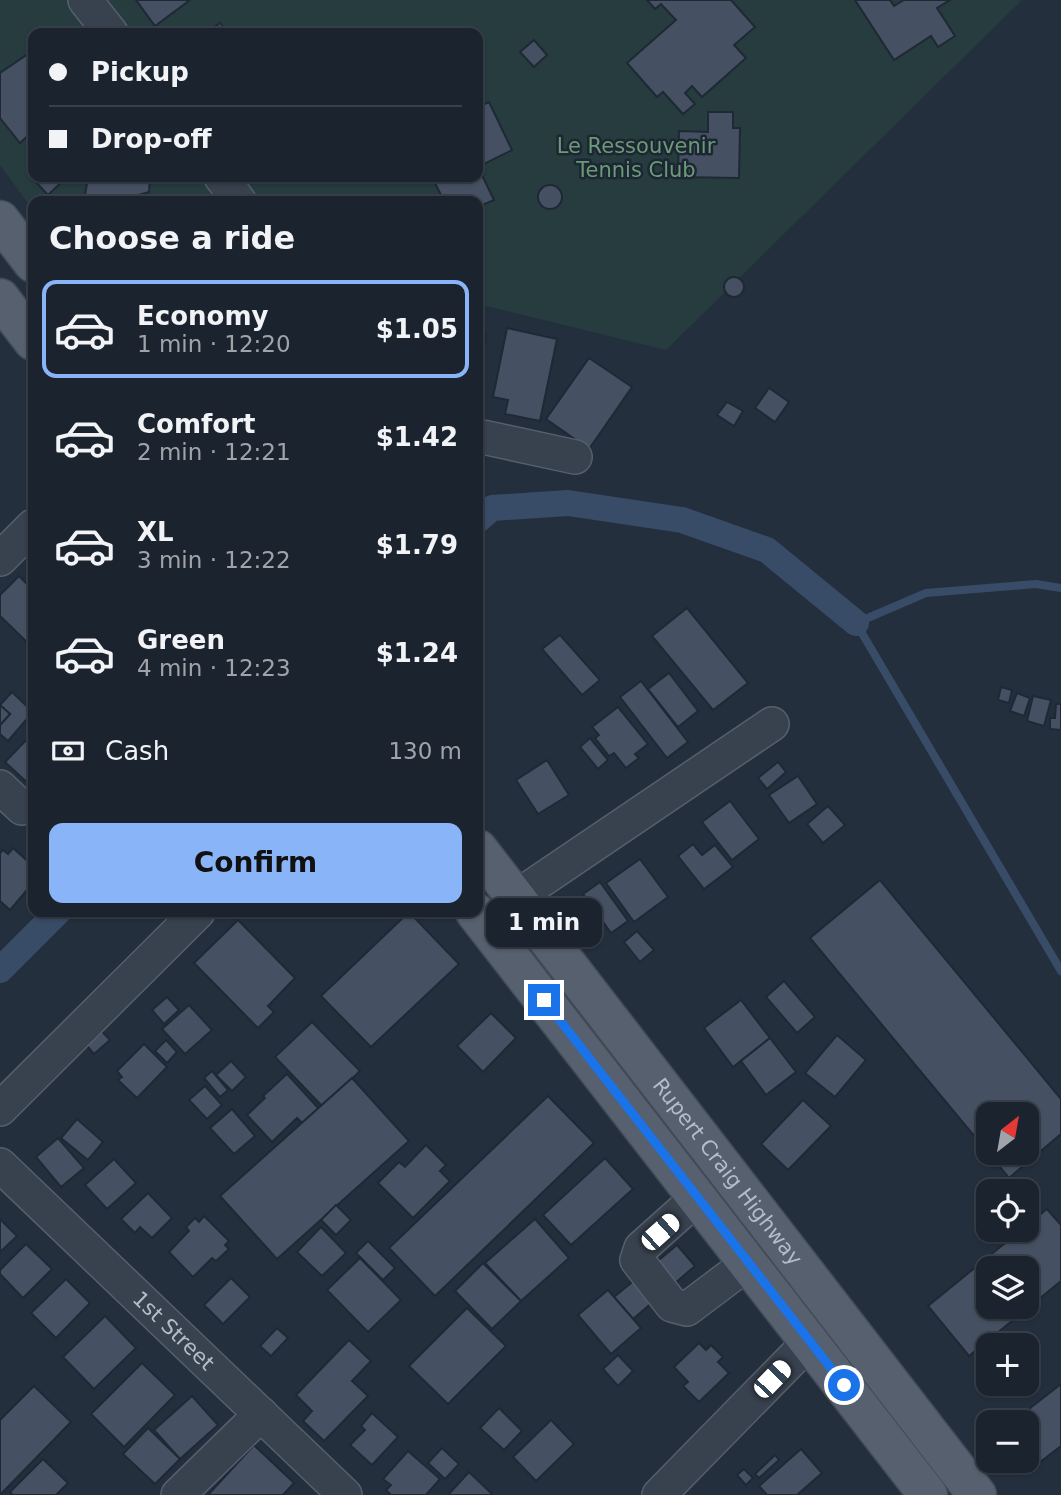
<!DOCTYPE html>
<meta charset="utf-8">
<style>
body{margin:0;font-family:"DejaVu Sans",sans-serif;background:#242b36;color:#f1f3f6;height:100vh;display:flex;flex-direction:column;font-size:26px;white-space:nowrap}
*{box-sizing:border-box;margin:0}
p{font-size:23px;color:#a0a4aa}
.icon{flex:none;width:38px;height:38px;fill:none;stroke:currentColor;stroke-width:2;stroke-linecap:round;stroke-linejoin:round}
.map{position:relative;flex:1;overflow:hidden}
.sheet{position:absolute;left:28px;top:196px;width:455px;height:721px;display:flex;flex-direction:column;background:#1b232e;border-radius:14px;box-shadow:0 2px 5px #0004,0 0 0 2px #39404a}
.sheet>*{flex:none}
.top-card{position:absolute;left:28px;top:28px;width:455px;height:154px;border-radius:14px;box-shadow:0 2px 5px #0004,0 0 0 2px #39404a;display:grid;align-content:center;height:154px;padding:0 21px;background:#1b232e}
.needle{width:46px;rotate:31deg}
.controls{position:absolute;left:976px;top:1102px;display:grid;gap:14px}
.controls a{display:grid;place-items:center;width:63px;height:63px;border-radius:14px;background:#1b232e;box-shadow:0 2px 5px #0004,0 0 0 2px #39404a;font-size:35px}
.end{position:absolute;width:32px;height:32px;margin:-16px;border:9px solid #1a73e8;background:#fff;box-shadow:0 0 0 4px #fff}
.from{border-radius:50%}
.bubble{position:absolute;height:49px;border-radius:14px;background:#1b232e;box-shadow:0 2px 5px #0004,0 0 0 2px #39404a;font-size:23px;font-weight:700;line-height:49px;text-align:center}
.car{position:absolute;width:21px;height:42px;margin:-21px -10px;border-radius:9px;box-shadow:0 0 5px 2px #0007;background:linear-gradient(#fff 24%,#345 0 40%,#fff 0 76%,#345 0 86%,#fff 0)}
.top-card b{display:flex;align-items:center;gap:24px;height:66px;font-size:26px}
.top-card b+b{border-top:2px solid #39404a}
.top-card i{width:18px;height:18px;background:#f1f3f6}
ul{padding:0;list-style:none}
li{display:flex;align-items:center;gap:21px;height:98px;margin:0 14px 10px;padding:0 7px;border:4px solid transparent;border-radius:14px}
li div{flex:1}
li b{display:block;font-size:26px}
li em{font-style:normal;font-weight:700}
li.on{border-color:#8ab4f8}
li>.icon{width:63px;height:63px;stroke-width:1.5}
h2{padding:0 21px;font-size:32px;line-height:84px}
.pay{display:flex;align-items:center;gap:18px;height:77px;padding:0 21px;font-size:26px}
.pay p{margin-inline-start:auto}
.button{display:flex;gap:14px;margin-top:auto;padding:14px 21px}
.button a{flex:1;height:80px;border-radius:14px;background:#8ab4f8;color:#111;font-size:28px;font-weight:700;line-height:80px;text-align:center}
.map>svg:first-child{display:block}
.green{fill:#263c3f;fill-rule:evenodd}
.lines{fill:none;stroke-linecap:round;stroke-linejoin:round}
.stream{stroke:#394c67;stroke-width:8}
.canal{stroke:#394c67;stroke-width:26}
.building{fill:#455162;stroke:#1f2835;stroke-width:2;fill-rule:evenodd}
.minor-casing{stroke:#565f6c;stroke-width:36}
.major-casing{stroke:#414a57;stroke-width:41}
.minor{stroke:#38414e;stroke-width:33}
.major{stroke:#56606e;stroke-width:38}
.route{stroke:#1a73e8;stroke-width:9}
.labels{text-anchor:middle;stroke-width:5;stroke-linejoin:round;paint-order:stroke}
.park-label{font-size:21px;fill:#6b9a76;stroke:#1d2633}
.street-label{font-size:21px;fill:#b4bcc9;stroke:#1d2633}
</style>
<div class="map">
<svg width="1061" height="1495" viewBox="0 0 1061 1495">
<rect width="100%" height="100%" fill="#242f3e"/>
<path class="green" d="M 0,0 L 1022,0 L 666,350 L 478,304 L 478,201 L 33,201 L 33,210 L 0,165 ZM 33,33 L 478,33 L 478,177 L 33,177 Z"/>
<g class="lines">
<path class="stream" d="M 1061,588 L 1036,584 L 926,593 L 856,623 L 1061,971"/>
<g class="canal">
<path d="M 478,520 L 492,508 L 568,503 L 682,520 L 767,550 L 856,623"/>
<path d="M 0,970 L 58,912"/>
</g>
</g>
<g class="building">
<path d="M 136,0 L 190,0 L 155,26 Z"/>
<path d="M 647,0 L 731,0 L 755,27 L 734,45 L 746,58 L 702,97 L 692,86 L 685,93 L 695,104 L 683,114 L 663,92 L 657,97 L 627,63 L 676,20 L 661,4 L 655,9 Z"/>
<path d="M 855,0 L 890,0 L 894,6 L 904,0 L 950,0 L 937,8 L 955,36 L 938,47 L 931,36 L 894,60 Z"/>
<path d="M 220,23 L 228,33 L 207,33 Z"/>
<path d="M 534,40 L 547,55 L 534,67 L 520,52 Z"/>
<path d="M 28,54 L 33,61 L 33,131 L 20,143 L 0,118 L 0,73 Z"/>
<path d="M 489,102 L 512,150 L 478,167 L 478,107 Z"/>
<path d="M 708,112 L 733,112 L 733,128 L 740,128 L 739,178 L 678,177 L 679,131 L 708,132 Z"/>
<path d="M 478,167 L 494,200 L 478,207 L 478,201 L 444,201 L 432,177 L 478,177 Z"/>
<path d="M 37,177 L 67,177 L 48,195 L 34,180 Z"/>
<path d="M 76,177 L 150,177 L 149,192 L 131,197 L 129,201 L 84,201 L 87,183 L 75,181 Z"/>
<circle cx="550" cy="197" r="12"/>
<circle cx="734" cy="287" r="10"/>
<path d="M 507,328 L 557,339 L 540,421 L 505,414 L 508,400 L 493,397 Z"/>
<path d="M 478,332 L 486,334 L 478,383 Z"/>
<path d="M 589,358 L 632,387 L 589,449 L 546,419 Z"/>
<path d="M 769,388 L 789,402 L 775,422 L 755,408 Z"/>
<path d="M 727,402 L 743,411 L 734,426 L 717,415 Z"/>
<path d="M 19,576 L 33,590 L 33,648 L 0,616 L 0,595 Z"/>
<path d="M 687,608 L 748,683 L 713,710 L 652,636 Z"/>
<path d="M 560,635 L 600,680 L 582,695 L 542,649 Z"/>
<path d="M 669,673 L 698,711 L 678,727 L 648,689 Z"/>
<path d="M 641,681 L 688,742 L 667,758 L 620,697 Z"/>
<path d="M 1001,687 L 1012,690 L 1009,703 L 998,700 Z"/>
<path d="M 12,692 L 33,712 L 8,741 L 0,734 L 0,725 L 10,714 L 0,705 Z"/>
<path d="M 1017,693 L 1030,698 L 1024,716 L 1010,711 Z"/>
<path d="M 1033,696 L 1051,700 L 1044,726 L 1027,721 Z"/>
<path d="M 1056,704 L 1061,704 L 1061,730 L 1050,729 L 1050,718 L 1055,718 Z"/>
<path d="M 0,705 L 10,714 L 0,725 Z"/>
<path d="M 618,707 L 648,744 L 635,754 L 639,758 L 626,768 L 614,753 L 609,756 L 595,738 L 599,735 L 592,727 Z"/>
<path d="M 33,733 L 33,788 L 5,762 Z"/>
<path d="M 590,738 L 608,760 L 598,769 L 580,747 Z"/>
<path d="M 547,760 L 569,795 L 538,814 L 516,780 Z"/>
<path d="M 778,762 L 786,772 L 767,789 L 758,778 Z"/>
<path d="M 798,776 L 817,804 L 789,823 L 769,795 Z"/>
<path d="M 730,801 L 759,839 L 732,860 L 702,822 Z"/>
<path d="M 828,806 L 845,825 L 823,843 L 807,824 Z"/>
<path d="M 693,844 L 702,855 L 715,845 L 733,867 L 704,889 L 678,856 Z"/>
<path d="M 13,848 L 33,866 L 33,883 L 10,910 L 0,901 L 0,853 L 3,850 L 8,854 Z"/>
<path d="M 640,859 L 668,897 L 634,922 L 606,883 Z"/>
<path d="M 880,880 L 1061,1099 L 1061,1134 L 1009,1178 L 810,938 ZM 989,1115 L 1027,1115 L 1027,1153 L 989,1153 Z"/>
<path d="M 600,882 L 628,921 L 611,933 L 583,894 Z"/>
<path d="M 409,912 L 459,964 L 371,1047 L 321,996 Z"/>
<path d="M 238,920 L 295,978 L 268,1006 L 274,1012 L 258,1028 L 194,963 Z"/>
<path d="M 637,931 L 654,950 L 640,962 L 624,942 Z"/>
<path d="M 784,981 L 815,1017 L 797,1033 L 766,997 Z"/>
<path d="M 167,997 L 179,1010 L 164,1024 L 152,1010 Z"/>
<path d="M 741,1000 L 770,1038 L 733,1067 L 704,1028 Z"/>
<path d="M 189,1005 L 212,1030 L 185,1054 L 162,1029 Z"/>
<path d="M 491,1013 L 516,1038 L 483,1072 L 457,1046 Z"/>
<path d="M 312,1022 L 360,1071 L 323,1107 L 275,1057 Z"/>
<path d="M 96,1025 L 110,1040 L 94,1054 L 81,1039 Z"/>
<path d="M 837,1035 L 866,1060 L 835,1097 L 805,1073 Z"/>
<path d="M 770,1038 L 796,1072 L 766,1095 L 741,1061 Z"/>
<path d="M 166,1040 L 177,1052 L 167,1063 L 155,1051 Z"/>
<path d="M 144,1044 L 167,1067 L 137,1098 L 118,1080 L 122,1077 L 117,1071 Z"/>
<path d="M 231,1061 L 246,1077 L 232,1091 L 216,1075 Z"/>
<path d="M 212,1071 L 228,1090 L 220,1097 L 204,1078 Z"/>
<path d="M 287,1074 L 320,1110 L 304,1125 L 297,1118 L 272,1142 L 247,1115 L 265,1098 L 263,1096 Z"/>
<path d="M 352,1078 L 409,1141 L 277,1259 L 220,1196 Z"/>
<path d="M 205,1086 L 222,1105 L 207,1119 L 189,1100 Z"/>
<path d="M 548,1096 L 594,1143 L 435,1296 L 389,1248 Z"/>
<path d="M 803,1100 L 831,1126 L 788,1170 L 761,1144 Z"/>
<path d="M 232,1109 L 255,1136 L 234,1154 L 210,1128 Z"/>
<path d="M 77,1119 L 103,1142 L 88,1160 L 61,1138 Z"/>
<path d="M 58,1138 L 84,1168 L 61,1187 L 36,1157 Z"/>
<path d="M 426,1145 L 446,1165 L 440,1171 L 450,1181 L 413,1218 L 378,1183 L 399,1162 L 405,1167 Z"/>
<path d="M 605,1158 L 633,1189 L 571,1245 L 543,1215 Z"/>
<path d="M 114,1159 L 136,1183 L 107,1209 L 85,1185 Z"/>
<path d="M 148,1193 L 172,1218 L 152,1238 L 140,1227 L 135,1233 L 121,1219 Z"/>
<path d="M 336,1205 L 351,1220 L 336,1235 L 321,1220 Z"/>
<path d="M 1047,1209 L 1061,1225 L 1061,1281 L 969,1356 L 928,1306 L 1021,1230 L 1027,1230 L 1027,1225 ZM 989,1269 L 1027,1269 L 1027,1307 L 989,1307 Z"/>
<path d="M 204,1216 L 229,1241 L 225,1245 L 229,1249 L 216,1261 L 212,1258 L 193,1277 L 169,1252 L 189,1231 L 186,1227 L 195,1218 L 199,1222 Z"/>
<path d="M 0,1219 L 17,1236 L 0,1252 Z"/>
<path d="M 535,1219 L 569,1258 L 521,1301 L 485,1263 Z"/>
<path d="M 321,1227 L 346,1253 L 322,1276 L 297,1252 Z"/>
<path d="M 368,1241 L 395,1268 L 383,1280 L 356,1253 Z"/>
<path d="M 26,1244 L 52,1269 L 23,1298 L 0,1274 L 0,1270 Z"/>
<path d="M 677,1245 L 695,1266 L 633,1319 L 614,1297 Z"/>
<path d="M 360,1258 L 401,1300 L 368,1332 L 327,1290 Z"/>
<path d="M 483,1263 L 521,1301 L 492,1329 L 455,1291 Z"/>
<path d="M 231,1278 L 250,1297 L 223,1324 L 204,1305 Z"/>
<path d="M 66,1279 L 90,1303 L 56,1338 L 31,1313 Z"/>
<path d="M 608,1290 L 641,1328 L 611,1354 L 578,1315 Z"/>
<path d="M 467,1308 L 506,1346 L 448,1404 L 409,1366 Z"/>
<path d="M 105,1316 L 136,1348 L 94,1389 L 63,1357 Z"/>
<path d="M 277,1328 L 288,1338 L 271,1356 L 260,1346 Z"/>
<path d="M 349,1340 L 371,1361 L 352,1381 L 368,1396 L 324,1441 L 303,1421 L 312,1411 L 296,1395 Z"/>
<path d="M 699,1343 L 706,1350 L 711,1345 L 723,1357 L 718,1362 L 729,1373 L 699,1402 L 683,1386 L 688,1382 L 674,1367 Z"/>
<path d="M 618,1355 L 633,1371 L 618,1386 L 603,1369 Z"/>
<path d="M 142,1363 L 175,1395 L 124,1447 L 91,1414 Z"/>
<path d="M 1061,1384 L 1061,1446 L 1031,1469 L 1025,1461 L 1027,1461 L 1027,1423 L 1011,1423 Z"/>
<path d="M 34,1386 L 71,1422 L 0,1495 L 0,1420 Z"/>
<path d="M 192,1396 L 218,1425 L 180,1459 L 154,1430 Z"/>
<path d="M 499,1408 L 522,1431 L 504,1450 L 480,1428 Z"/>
<path d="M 372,1413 L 398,1437 L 372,1465 L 350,1445 L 365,1430 L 361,1426 Z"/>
<path d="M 551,1420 L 574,1444 L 536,1481 L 513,1457 Z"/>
<path d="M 148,1428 L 180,1459 L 155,1484 L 123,1454 Z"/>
<path d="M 254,1445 L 294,1483 L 283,1495 L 208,1495 Z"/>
<path d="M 442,1448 L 459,1464 L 445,1479 L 428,1463 Z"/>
<path d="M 801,1449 L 822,1473 L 797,1495 L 767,1495 L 759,1486 Z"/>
<path d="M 408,1451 L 440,1479 L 426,1495 L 391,1495 L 386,1490 L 391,1485 L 383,1479 Z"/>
<path d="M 775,1455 L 779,1460 L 759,1478 L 755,1474 Z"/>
<path d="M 43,1459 L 68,1483 L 56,1495 L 13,1495 L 10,1492 Z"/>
<path d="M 744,1469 L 753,1478 L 746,1485 L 737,1475 Z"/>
<path d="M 469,1472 L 493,1495 L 448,1495 Z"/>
</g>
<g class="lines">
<defs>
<g id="minor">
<path d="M 85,0 L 111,33"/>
<path d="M 221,177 L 239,201"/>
<path d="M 478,436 L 575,457"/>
<path d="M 0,559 L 33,526"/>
<path d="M 0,787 L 22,808"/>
<path d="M 515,898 L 772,724"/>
<path d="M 0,1109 L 198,912"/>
<path id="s1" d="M 0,1165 L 345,1495"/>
<path d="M 697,1198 L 641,1248 L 637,1260 L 672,1305 L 687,1309 L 748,1263"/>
<path d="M 178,1495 L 261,1414"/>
<path d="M 659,1495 L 810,1341"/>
</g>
<g id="major">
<path d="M 0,220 L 33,263"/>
<path d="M 0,298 L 33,341"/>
<path id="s2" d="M 478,849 L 977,1495"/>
<path d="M 475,912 L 928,1495"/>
</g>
</defs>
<use href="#minor" class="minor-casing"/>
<use href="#major" class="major-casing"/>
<use href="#minor" class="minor"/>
<use href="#major" class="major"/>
</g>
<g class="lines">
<path class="route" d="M 544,1000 L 844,1385"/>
</g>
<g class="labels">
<g class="park-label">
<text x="636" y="153">Le Ressouvenir<tspan x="636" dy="24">Tennis Club</tspan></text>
</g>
<g class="street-label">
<text dy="7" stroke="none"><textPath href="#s2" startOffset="408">Rupert Craig Highway</textPath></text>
<text dy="7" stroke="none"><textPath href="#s1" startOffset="240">1st Street</textPath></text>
</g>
</g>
</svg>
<div class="controls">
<a><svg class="needle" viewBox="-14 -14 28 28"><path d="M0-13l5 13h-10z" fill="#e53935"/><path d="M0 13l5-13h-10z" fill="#a0a4aa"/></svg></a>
<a><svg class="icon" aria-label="locate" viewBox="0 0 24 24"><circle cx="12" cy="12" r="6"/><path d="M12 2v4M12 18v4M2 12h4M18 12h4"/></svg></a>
<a><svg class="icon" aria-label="layers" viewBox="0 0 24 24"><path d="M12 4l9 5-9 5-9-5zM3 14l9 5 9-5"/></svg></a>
<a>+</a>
<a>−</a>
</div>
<i class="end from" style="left:844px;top:1385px"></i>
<i class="end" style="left:544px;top:1000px"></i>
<div class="bubble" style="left:486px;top:898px;width:116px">1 min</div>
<i class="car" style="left:660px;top:1232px;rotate:48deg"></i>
<i class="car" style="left:772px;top:1379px;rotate:44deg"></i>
<div class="top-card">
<b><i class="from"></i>Pickup</b>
<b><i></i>Drop-off</b>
</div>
<section class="sheet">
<h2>Choose a ride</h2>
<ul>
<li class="on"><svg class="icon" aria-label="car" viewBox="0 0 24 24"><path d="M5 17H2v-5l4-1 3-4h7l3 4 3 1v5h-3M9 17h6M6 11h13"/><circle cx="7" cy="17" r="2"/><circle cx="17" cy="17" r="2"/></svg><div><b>Economy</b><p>1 min · 12:20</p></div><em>$1.05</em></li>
<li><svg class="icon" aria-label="car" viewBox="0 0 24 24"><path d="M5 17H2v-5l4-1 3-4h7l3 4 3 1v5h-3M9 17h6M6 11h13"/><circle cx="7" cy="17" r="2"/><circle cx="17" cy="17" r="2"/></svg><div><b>Comfort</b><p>2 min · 12:21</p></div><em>$1.42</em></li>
<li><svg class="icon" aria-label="car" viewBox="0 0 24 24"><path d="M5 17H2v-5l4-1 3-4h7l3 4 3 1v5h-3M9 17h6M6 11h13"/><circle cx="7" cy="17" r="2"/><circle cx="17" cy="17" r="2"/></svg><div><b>XL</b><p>3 min · 12:22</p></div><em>$1.79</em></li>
<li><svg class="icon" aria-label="car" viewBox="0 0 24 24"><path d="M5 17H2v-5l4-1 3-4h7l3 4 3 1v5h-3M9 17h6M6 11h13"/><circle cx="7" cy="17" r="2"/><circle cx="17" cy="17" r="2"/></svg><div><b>Green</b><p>4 min · 12:23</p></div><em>$1.24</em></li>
</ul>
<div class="pay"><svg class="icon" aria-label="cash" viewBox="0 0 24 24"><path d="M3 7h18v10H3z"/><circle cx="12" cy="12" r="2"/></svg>Cash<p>130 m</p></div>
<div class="button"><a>Confirm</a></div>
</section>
</div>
